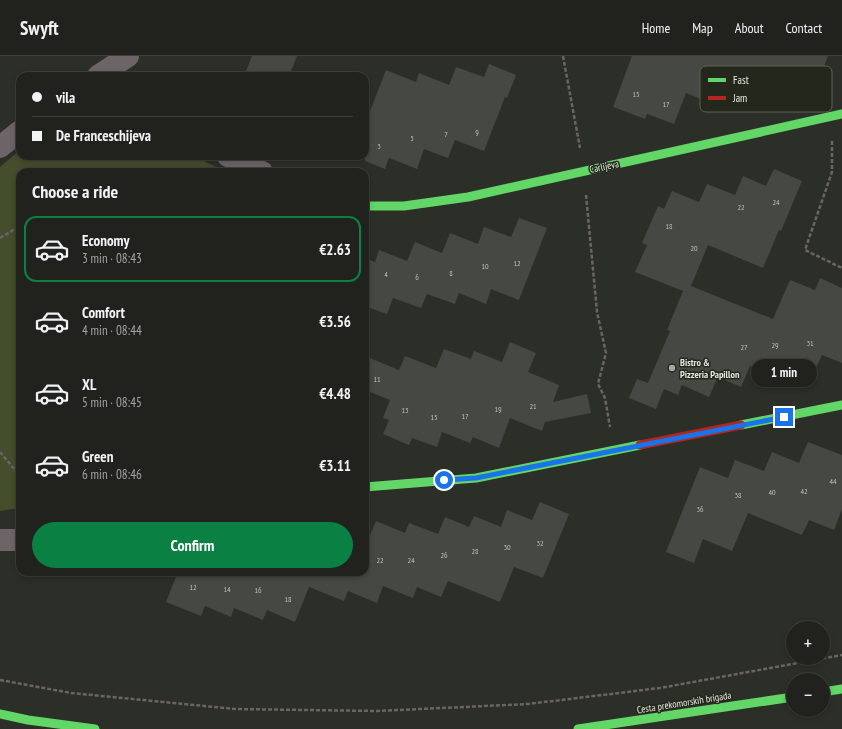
<!DOCTYPE html>
<meta charset="utf-8">
<style>
body{margin:0;font-family:"PT Sans Narrow",sans-serif;background:#2d2f2b;color:#f1f3f6;height:100vh;display:flex;flex-direction:column;font-size:15px;white-space:nowrap}
*{box-sizing:border-box;margin:0}
p{font-size:13px;color:#a2a4a4}
.icon{flex:none;width:22px;height:22px;fill:none;stroke:currentColor;stroke-width:2;stroke-linecap:round;stroke-linejoin:round}
.map{position:relative;flex:1;overflow:hidden}
.side{position:absolute;left:16px;top:112px;width:353px;height:408px;display:flex;flex-direction:column;background:#21221e;border-radius:12px;box-shadow:0 2px 6px #0003,0 0 0 1px #3e3f3c}
.side>*{flex:none}
.guide{position:absolute;left:16px;top:16px;width:353px;height:88px;border-radius:12px;box-shadow:0 2px 6px #0003,0 0 0 1px #3e3f3c;display:grid;align-content:center;height:88px;padding:0 16px;background:#21221e}
.controls{position:absolute;left:786px;top:565px;display:grid;gap:8px}
.controls a{display:grid;place-items:center;width:44px;height:44px;border-radius:50%;background:#21221e;box-shadow:0 2px 6px #0003,0 0 0 1px #3e3f3c;font-size:20px}
.end{position:absolute;width:18px;height:18px;margin:-9px;border:5px solid #1a73e8;background:#fff;box-shadow:0 0 0 2px #fff}
.from{border-radius:50%}
.bubble{position:absolute;height:28px;border-radius:14px;background:#21221e;box-shadow:0 2px 6px #0003,0 0 0 1px #3e3f3c;font-size:13px;font-weight:600;line-height:28px;text-align:center}
.guide b{display:flex;align-items:center;gap:14px;height:38px;font-size:15px}
.guide b+b{border-top:1px solid #3e3f3c}
.guide i{width:10px;height:10px;background:#f1f3f6}
ul{padding:0;list-style:none}
li{display:flex;align-items:center;gap:12px;height:66px;margin:0 8px 6px;padding:0 8px;border:2px solid transparent;border-radius:12px}
li div{flex:1}
li b{display:block;font-size:15px}
li em{font-style:normal;font-weight:600}
li.current{border-color:#0b8043}
li>.icon{width:36px;height:36px;stroke-width:1.5}
h2{padding:0 16px;font-size:18px;line-height:48px}
.cta{display:flex;gap:8px;margin-top:auto;padding:8px 16px}
.cta a{flex:1;height:46px;border-radius:24px;background:#0b8043;color:#fff;font-size:16px;font-weight:600;line-height:46px;text-align:center}
header{display:flex;align-items:center;gap:24px;box-sizing:border-box;height:56px;padding:0 20px;background:#21221e;border-bottom:1px solid #3e3f3c}
header strong{font-size:19px}
nav{display:flex;gap:22px;margin-inline-start:auto;font-size:14px}
.map>svg:first-child{display:block}
.green{fill:#444d2c}
.building{fill:#464843}
.lines{fill:none;stroke-linecap:round;stroke-linejoin:round}
.path{stroke:#6a6465;stroke-width:2.5;stroke-dasharray:4 2;stroke-linecap:butt}
.street{stroke:#6d6468;stroke-width:22}
.fast{stroke:#63d668;stroke-width:9}
.jam{stroke:#b3261e;stroke-width:9}
.route{stroke:#1a73e8;stroke-width:5}
.poi-dot{fill:#a5a8a0;stroke:#24271c;stroke-width:1.5}
.labels{text-anchor:middle;stroke-width:3;stroke-linejoin:round;paint-order:stroke}
.number-label{font-size:8px;fill:#bec1ba}
.street-label{font-size:10px;fill:#e6e9e1;stroke:#24271c}
.poi-label{font-size:10px;font-weight:bold;fill:#e6e9e1;stroke:#24271c;text-anchor:start}
.key{fill:#24271c;stroke:#5e6157;stroke-width:1}
.key-label{font-size:11px;fill:#e6e9e1}
</style>
<header>
<strong>Swyft</strong>
<nav><a>Home</a><a>Map</a><a>About</a><a>Contact</a></nav>
</header>
<div class="map">
<svg width="842" height="673" viewBox="0 0 842 673">
<rect width="100%" height="100%" fill="#2c2e28"/>
<path class="green" d="M 20,94 L 20,100 L 193,100 L 227,116 L 20,116 L 20,452 L 0,455 L 0,111 Z"/>
<g class="building">
<path d="M 252,0 L 297,0 L 289,20 L 244,20 Z"/>
<path d="M 632,0 L 828,0 L 815,34 L 787,23 L 780,43 L 751,32 L 748,41 L 720,30 L 713,48 L 686,37 L 674,68 L 647,58 L 645,63 L 613,51 Z"/>
<path d="M 489,8 L 516,19 L 507,42 L 505,41 L 484,95 L 455,84 L 448,102 L 424,93 L 417,113 L 389,102 L 385,113 L 365,105 L 365,53 L 370,55 L 386,14 L 416,26 L 419,17 L 449,29 L 456,11 L 484,21 Z"/>
<path d="M 774,113 L 802,125 L 781,175 L 779,174 L 763,212 L 708,189 L 691,230 L 773,263 L 790,224 L 815,234 L 820,222 L 842,232 L 842,307 L 822,299 L 815,314 L 786,303 L 779,321 L 750,310 L 741,331 L 718,321 L 709,341 L 682,329 L 678,339 L 664,333 L 656,353 L 629,342 L 637,323 L 659,331 L 648,327 L 670,275 L 667,274 L 683,235 L 635,216 L 647,189 L 642,187 L 658,150 L 664,153 L 672,135 L 699,146 L 707,128 L 735,139 L 743,120 L 766,130 Z"/>
<path d="M 519,162 L 547,172 L 519,244 L 491,233 L 486,248 L 459,237 L 455,248 L 427,238 L 421,252 L 393,242 L 387,258 L 365,250 L 365,202 L 375,206 L 379,194 L 407,205 L 415,186 L 442,197 L 450,177 L 478,188 L 484,171 L 511,181 Z"/>
<path d="M 510,286 L 536,297 L 528,316 L 559,329 L 553,346 L 587,338 L 591,357 L 545,366 L 542,375 L 510,362 L 499,392 L 473,381 L 470,387 L 442,376 L 437,391 L 412,382 L 409,389 L 383,378 L 389,364 L 383,362 L 390,344 L 365,334 L 365,300 L 399,314 L 405,300 L 436,312 L 444,293 L 471,303 L 474,295 L 502,306 Z"/>
<path d="M 808,386 L 842,399 L 842,453 L 834,474 L 809,464 L 802,479 L 748,457 L 732,495 L 703,483 L 694,507 L 666,496 L 700,411 L 728,422 L 735,404 L 764,415 L 772,396 L 799,407 Z"/>
<path d="M 540,446 L 569,458 L 543,522 L 514,511 L 500,546 L 448,525 L 441,541 L 417,531 L 413,542 L 383,530 L 377,547 L 348,535 L 344,545 L 309,531 L 295,566 L 267,554 L 263,564 L 234,552 L 231,561 L 205,550 L 201,560 L 166,546 L 178,516 L 365,516 L 365,491 L 376,465 L 405,477 L 409,467 L 438,478 L 445,461 L 469,471 L 474,460 L 501,471 L 507,454 L 532,464 Z"/>
</g>
<g class="lines">
<g class="path">
<path d="M 563,0 L 580,92"/>
<path d="M 832,85 L 832,116 L 805,194 L 842,212"/>
<path d="M 586,139 L 597,256 L 606,297 L 598,328 L 605,342 L 610,371"/>
<path d="M 0,182 L 20,170"/>
<path d="M 0,396 L 20,420"/>
<path d="M 0,624 L 71,637 L 235,653 L 377,655 L 528,648 L 660,632 L 842,599"/>
</g>
<g class="street">
<path d="M 98,20 L 128,0"/>
<path d="M 0,91 L 20,75"/>
<path d="M 228,100 L 262,116"/>
<path d="M 0,484 L 20,484"/>
</g>
<g class="fast">
<path d="M 365,150 L 404,150 L 468,141 L 842,58"/>
<path d="M 741,369 L 842,349"/>
<path d="M 365,431 L 476,422 L 640,389"/>
<path d="M 823,636 L 842,633"/>
<path d="M 0,658 L 28,664 L 95,673"/>
<path d="M 578,673 L 793,641"/>
</g>
<path class="jam" d="M 640,389 L 741,369"/>
</g>
<g class="lines">
<path class="route" d="M 444,424 L 476,422 L 784,361"/>
</g>
<circle class="poi-dot" cx="672" cy="312" r="4"/>
<g class="labels">
<g class="number-label">
<text x="636" y="41">15</text>
<text x="666" y="51">17</text>
<text x="477" y="79">9</text>
<text x="446" y="81">7</text>
<text x="412" y="85">5</text>
<text x="379" y="93">3</text>
<text x="776" y="149">24</text>
<text x="741" y="154">22</text>
<text x="669" y="173">18</text>
<text x="694" y="195">20</text>
<text x="517" y="210">12</text>
<text x="485" y="213">10</text>
<text x="451" y="220">8</text>
<text x="386" y="221">4</text>
<text x="417" y="224">6</text>
<text x="810" y="290">31</text>
<text x="775" y="292">29</text>
<text x="744" y="294">27</text>
<text x="377" y="326">11</text>
<text x="533" y="353">21</text>
<text x="498" y="356">19</text>
<text x="405" y="357">13</text>
<text x="465" y="363">17</text>
<text x="434" y="364">15</text>
<text x="833" y="428">44</text>
<text x="804" y="438">42</text>
<text x="772" y="439">40</text>
<text x="738" y="442">38</text>
<text x="700" y="456">36</text>
<text x="540" y="490">32</text>
<text x="507" y="494">30</text>
<text x="475" y="498">28</text>
<text x="444" y="502">26</text>
<text x="380" y="507">22</text>
<text x="411" y="507">24</text>
<text x="193" y="534">12</text>
<text x="227" y="536">14</text>
<text x="258" y="537">16</text>
<text x="288" y="546">18</text>
</g>
<g class="street-label">
<text transform="translate(604 110) rotate(-12)" y="4">Carlijeva</text>
<text transform="translate(684 646) rotate(-9)" y="4">Cesta prekomorskih brigada</text>
</g>
<g class="poi-label">
<text x="680" y="310">Bistro &amp;<tspan x="680" dy="12">Pizzeria Papillon</tspan></text>
</g>
</g>
<rect x="700" y="10" width="132" height="46" rx="6" class="key"/>
<rect x="708" y="22" width="18" height="4" fill="#63d668"/>
<rect x="708" y="40" width="18" height="4" fill="#b3261e"/>
<g class="key-label">
<text x="733" y="28">Fast</text>
<text x="733" y="46">Jam</text>
</g>
</svg>
<div class="controls">
<a>+</a>
<a>−</a>
</div>
<i class="end from" style="left:444px;top:424px"></i>
<i class="end" style="left:784px;top:361px"></i>
<div class="bubble" style="left:751px;top:303px;width:66px">1 min</div>
<div class="guide">
<b><i class="from"></i>vila</b>
<b><i></i>De Franceschijeva</b>
</div>
<section class="side">
<h2>Choose a ride</h2>
<ul>
<li class="current"><svg class="icon" aria-label="car" viewBox="0 0 24 24"><path d="M5 17H2v-5l4-1 3-4h7l3 4 3 1v5h-3M9 17h6M6 11h13"/><circle cx="7" cy="17" r="2"/><circle cx="17" cy="17" r="2"/></svg><div><b>Economy</b><p>3 min · 08:43</p></div><em>€2.63</em></li>
<li><svg class="icon" aria-label="car" viewBox="0 0 24 24"><path d="M5 17H2v-5l4-1 3-4h7l3 4 3 1v5h-3M9 17h6M6 11h13"/><circle cx="7" cy="17" r="2"/><circle cx="17" cy="17" r="2"/></svg><div><b>Comfort</b><p>4 min · 08:44</p></div><em>€3.56</em></li>
<li><svg class="icon" aria-label="car" viewBox="0 0 24 24"><path d="M5 17H2v-5l4-1 3-4h7l3 4 3 1v5h-3M9 17h6M6 11h13"/><circle cx="7" cy="17" r="2"/><circle cx="17" cy="17" r="2"/></svg><div><b>XL</b><p>5 min · 08:45</p></div><em>€4.48</em></li>
<li><svg class="icon" aria-label="car" viewBox="0 0 24 24"><path d="M5 17H2v-5l4-1 3-4h7l3 4 3 1v5h-3M9 17h6M6 11h13"/><circle cx="7" cy="17" r="2"/><circle cx="17" cy="17" r="2"/></svg><div><b>Green</b><p>6 min · 08:46</p></div><em>€3.11</em></li>
</ul>
<div class="cta"><a>Confirm</a></div>
</section>
</div>
